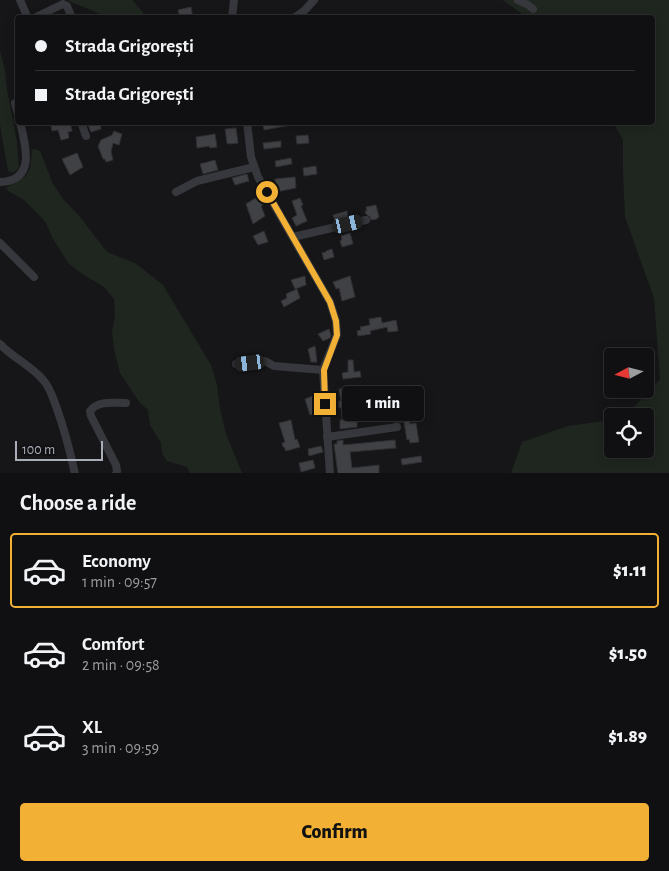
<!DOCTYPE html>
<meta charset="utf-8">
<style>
body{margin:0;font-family:"Alegreya Sans",sans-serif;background:#19191b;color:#f1f3f6;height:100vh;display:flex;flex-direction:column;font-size:19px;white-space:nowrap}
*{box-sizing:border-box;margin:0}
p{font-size:16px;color:#9c9d9f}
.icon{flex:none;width:28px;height:28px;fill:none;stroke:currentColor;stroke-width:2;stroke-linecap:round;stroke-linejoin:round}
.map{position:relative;height:473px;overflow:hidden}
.drawer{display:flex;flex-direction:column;background:#101012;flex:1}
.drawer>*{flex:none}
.banner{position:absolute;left:15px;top:15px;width:640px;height:110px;border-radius:5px;box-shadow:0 2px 12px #0003,0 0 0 1px #303032;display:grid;align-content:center;height:110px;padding:0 20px;background:#101012}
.needle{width:32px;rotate:263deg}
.fabs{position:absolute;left:604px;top:348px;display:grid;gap:10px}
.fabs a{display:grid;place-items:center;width:50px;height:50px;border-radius:5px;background:#101012;box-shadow:0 2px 12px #0003,0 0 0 1px #303032;font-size:25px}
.scale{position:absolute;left:15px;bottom:12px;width:88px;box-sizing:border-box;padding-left:5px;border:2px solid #a8adb8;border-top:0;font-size:14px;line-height:18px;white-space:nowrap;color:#a8adb8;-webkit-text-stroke:4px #111113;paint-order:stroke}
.end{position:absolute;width:22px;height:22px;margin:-11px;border:6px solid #f2b134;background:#111;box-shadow:0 0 0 2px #111}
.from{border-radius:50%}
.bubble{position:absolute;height:35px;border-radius:5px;background:#101012;box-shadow:0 2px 12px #0003,0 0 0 1px #303032;font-size:16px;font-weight:800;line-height:35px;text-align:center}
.car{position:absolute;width:15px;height:30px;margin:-15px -8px;border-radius:6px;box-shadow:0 0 4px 1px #0007;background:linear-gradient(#222 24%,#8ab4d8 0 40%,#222 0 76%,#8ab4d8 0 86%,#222 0)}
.banner b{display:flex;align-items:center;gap:18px;height:48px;font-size:19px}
.banner b+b{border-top:1px solid #303032}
.banner i{width:12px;height:12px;background:#f1f3f6}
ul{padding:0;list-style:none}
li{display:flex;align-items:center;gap:15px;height:75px;margin:0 10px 8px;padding:0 10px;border:2px solid transparent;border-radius:5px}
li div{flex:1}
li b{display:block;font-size:19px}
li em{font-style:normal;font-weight:800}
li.active{border-color:#f2b134}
li>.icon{width:45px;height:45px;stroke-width:1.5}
h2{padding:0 20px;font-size:22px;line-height:60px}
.action{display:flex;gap:10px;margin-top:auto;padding:10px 20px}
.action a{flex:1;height:58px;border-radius:5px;background:#f2b134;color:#111;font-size:20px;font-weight:800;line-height:58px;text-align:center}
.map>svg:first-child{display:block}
.green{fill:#1e261f}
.building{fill:#404145;stroke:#303034}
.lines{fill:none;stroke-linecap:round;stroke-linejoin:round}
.minor{stroke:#37383d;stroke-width:8}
.route{stroke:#f2b134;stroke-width:6}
</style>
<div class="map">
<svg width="669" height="474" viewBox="0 0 669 474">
<rect width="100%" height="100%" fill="#161618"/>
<g class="green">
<path d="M 67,0 L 132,0 L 140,9 L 146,17 L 107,17 Z"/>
<path d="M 503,0 L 669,0 L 669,473 L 511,473 L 522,442 L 568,426 L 604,421 L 612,417 L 612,449 L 645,449 L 645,416 L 613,416 L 635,406 L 660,379 L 654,298 L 625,217 L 623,172 L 623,140 L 613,123 L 652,122 L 652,18 L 526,17 Z"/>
<path d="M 0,51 L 5,70 L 7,89 L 17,142 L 19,168 L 13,173 L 8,171 L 0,125 Z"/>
<path d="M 35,149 L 40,151 L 53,184 L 64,200 L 80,217 L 107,252 L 135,263 L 163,285 L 211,365 L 217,385 L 220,409 L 226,434 L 242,473 L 190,473 L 187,467 L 167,461 L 162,453 L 161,443 L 150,425 L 148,410 L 140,403 L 120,373 L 114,349 L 112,332 L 115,316 L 114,299 L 104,287 L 81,273 L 68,263 L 52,237 L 46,223 L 39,215 L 24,200 L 8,191 L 6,188 L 26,176 L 30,168 L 32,150 Z"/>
</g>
<g class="building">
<path d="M 191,7 L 193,18 L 180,18 L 178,10 Z"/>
<path d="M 63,122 L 70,122 L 72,131 L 68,132 L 69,138 L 61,140 L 58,130 L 52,131 L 51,126 Z"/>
<path d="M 87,122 L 100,122 L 101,129 L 91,132 Z"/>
<path d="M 265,122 L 291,122 L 291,125 L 264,130 L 263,124 Z"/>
<path d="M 236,128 L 238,143 L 228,144 L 227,143 L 225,129 Z"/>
<path d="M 114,131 L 122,134 L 119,145 L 113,143 L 111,152 L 113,160 L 106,162 L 105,159 L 103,159 L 98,146 L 101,140 L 112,135 Z"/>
<path d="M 215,134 L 217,147 L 210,148 L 209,146 L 197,148 L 196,137 Z"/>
<path d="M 308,135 L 309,143 L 297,144 L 296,136 Z"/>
<path d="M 281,141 L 281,147 L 264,149 L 263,143 Z"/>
<path d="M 77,153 L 83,167 L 70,175 L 62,159 Z"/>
<path d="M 291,158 L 292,164 L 276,167 L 275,161 Z"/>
<path d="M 215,160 L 218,170 L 203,174 L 200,164 Z"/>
<path d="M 316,166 L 317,174 L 304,176 L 303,168 Z"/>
<path d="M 247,174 L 249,181 L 235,185 L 232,178 Z"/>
<path d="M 295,177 L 296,188 L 276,192 L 275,179 Z"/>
<path d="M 259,196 L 263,205 L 261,206 L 265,216 L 253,224 L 246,204 Z"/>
<path d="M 300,198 L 303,205 L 301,206 L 307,221 L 296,226 L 292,218 L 297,215 L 292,201 Z"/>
<path d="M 376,205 L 379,217 L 377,218 L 377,219 L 371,220 L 370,217 L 366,214 L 365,211 L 367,211 L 366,207 Z"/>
<path d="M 347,211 L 348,218 L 335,221 L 333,215 Z"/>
<path d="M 264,231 L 268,242 L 258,245 L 253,236 Z"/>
<path d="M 350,233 L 353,244 L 342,247 L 340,241 L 342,240 L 341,236 Z"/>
<path d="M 332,249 L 334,257 L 324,260 L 322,253 L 326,252 L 326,251 Z"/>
<path d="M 305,276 L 306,285 L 295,289 L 291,280 Z"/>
<path d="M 350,276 L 355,297 L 342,301 L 339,288 L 336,289 L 333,282 Z"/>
<path d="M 297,289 L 300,298 L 284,307 L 281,301 L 287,298 L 286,294 Z"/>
<path d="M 381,317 L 382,323 L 396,320 L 398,331 L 388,332 L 387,327 L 370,331 L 371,334 L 358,336 L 357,331 L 361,330 L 360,327 L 370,325 L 369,319 Z"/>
<path d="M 329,329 L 331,335 L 330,338 L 323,341 L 318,334 Z"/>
<path d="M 315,346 L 317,362 L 311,362 L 308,349 Z"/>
<path d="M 348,360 L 353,360 L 354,372 L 360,371 L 361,377 L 343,379 L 342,373 L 348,372 Z"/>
<path d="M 351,388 L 352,407 L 339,408 L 339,401 L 341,401 L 339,389 Z"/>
<path d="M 313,396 L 317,405 L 320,404 L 320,412 L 310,415 L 305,399 Z"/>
<path d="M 382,407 L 383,414 L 370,415 L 369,408 Z"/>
<path d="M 408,409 L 410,424 L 416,423 L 419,442 L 410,443 L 409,439 L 407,440 L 404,422 L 394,422 L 394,418 L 388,419 L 387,412 Z"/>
<path d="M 348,419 L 348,421 L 357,422 L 357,427 L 340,429 L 340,420 Z"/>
<path d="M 291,420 L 295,440 L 297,439 L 300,447 L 286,451 L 284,447 L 283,447 L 282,443 L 285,442 L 279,423 Z"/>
<path d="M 343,440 L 343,445 L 395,440 L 396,448 L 350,452 L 352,468 L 379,465 L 379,474 L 338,474 L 334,444 L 337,444 L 337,441 Z"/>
<path d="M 321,446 L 323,452 L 309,456 L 308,449 Z"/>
<path d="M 421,456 L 422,462 L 402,465 L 401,459 Z"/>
<path d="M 313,460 L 315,468 L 301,472 L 299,463 Z"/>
</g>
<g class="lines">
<g class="minor">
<path d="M 20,0 L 27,16 L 29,18"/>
<path d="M 518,0 L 528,5 L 533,9"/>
<path d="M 34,18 L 63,4 L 67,6 L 72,18"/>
<path d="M 232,18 L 234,0"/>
<path d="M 294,18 L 304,11 L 314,0"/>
<path d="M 15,103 L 18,114"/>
<path d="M 81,122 L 86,136"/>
<path d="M 247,122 L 251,157 L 258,177 L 330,302 L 336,321 L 337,335 L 323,370 L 330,474"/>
<path d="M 0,182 C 36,181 26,146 20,122"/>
<path d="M 176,192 L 197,181 L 254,167"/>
<path d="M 293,237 L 366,220"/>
<path d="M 0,243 L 34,277"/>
<path d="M 0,344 C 13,358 32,366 44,381 C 50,388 53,398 56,406 C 64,428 70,451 75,474"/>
<path d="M 236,364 L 265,361 L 274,366 L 323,370"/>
<path d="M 327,437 L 397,427"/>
<path d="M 116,474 L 117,471 L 116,465 L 91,416 L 90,411 C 98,400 114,403 126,403"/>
</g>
</g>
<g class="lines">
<path class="route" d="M 267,192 L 330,302 L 336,321 L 337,335 L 324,370 L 325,404"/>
</g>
</svg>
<div class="fabs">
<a><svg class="needle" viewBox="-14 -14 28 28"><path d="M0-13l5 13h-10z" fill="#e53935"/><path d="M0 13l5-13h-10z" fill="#9c9d9f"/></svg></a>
<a><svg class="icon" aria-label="locate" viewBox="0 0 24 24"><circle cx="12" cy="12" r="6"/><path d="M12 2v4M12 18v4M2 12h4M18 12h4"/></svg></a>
</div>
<div class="scale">100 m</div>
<i class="end from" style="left:267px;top:192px"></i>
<i class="end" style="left:325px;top:404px"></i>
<div class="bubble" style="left:342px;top:386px;width:82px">1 min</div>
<i class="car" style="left:348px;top:224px;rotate:77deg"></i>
<i class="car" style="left:250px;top:363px;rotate:263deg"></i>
<div class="banner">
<b><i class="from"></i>Strada Grigorești</b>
<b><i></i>Strada Grigorești</b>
</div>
</div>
<section class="drawer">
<h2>Choose a ride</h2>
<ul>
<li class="active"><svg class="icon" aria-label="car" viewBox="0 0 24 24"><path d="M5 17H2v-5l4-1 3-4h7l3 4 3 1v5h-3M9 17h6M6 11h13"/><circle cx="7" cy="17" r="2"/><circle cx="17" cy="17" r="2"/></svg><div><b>Economy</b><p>1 min · 09:57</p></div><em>$1.11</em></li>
<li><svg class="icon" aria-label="car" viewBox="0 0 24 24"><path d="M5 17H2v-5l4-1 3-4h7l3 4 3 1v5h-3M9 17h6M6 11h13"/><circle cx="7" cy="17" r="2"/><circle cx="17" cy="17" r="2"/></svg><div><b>Comfort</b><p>2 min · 09:58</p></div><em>$1.50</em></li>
<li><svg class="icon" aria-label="car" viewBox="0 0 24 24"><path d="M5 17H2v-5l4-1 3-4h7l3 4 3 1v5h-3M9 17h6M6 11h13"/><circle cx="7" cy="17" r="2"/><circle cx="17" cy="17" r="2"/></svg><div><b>XL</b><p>3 min · 09:59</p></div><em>$1.89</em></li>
</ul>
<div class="action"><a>Confirm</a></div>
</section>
